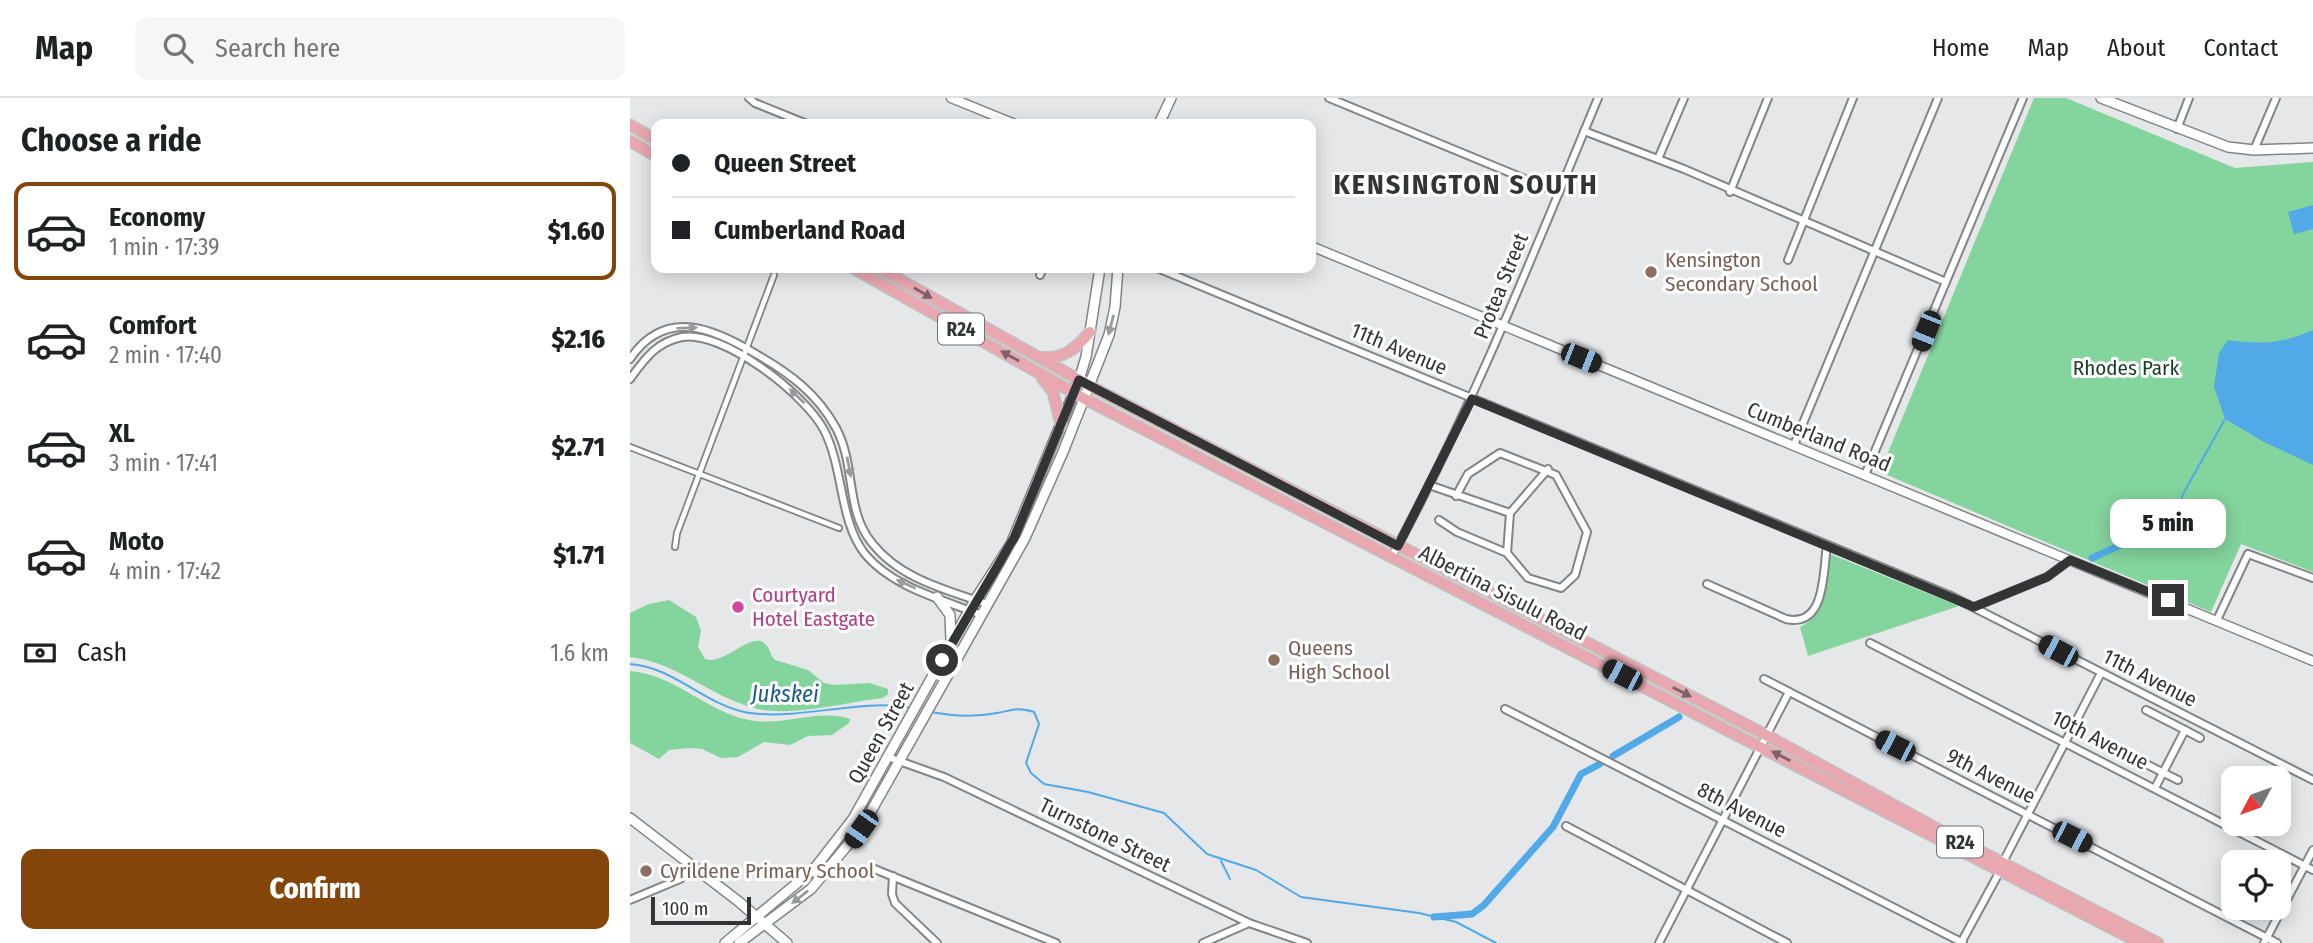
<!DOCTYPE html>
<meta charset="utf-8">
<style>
body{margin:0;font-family:"Fira Sans Condensed",sans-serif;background:#f6f6f6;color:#202124;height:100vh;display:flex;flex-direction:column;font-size:26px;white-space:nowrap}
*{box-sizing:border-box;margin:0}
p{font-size:23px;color:#757577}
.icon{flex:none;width:38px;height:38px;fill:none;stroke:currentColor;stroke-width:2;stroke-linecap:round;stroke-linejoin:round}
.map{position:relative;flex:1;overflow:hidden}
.details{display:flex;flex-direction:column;background:#fff;width:630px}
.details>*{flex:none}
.guide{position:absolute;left:21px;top:21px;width:665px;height:154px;border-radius:14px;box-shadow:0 4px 18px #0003;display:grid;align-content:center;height:154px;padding:0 21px;background:#fff}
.needle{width:46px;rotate:229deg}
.buttons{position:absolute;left:1591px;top:668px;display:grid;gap:14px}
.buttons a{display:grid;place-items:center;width:70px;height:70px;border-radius:14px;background:#fff;box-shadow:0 4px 18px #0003;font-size:35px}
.scale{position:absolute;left:21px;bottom:18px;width:100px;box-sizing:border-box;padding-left:7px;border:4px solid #333434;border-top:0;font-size:19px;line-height:24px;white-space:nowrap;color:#333434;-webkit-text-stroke:5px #fff;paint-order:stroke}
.end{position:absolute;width:32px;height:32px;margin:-16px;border:9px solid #333434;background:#fff;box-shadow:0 0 0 4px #fff}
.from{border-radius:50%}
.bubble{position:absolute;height:49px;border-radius:14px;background:#fff;box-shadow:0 4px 18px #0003;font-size:23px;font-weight:800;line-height:49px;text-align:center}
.car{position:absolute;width:21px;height:42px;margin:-21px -10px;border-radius:9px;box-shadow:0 0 5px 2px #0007;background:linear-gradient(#222 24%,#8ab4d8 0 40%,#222 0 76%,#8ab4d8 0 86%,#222 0)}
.guide b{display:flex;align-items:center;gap:24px;height:66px;font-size:26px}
.guide b+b{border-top:2px solid #e0e0e0}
.guide i{width:18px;height:18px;background:#202124}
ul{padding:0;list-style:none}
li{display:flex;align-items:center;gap:21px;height:98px;margin:0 14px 10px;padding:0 7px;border:4px solid transparent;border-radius:14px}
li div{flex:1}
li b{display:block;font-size:26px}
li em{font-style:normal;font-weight:800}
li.current{border-color:#84450a}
li>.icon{width:63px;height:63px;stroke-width:1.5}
h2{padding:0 21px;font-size:32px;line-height:84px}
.pay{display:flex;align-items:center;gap:18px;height:77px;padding:0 21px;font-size:26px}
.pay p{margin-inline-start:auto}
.primary-button{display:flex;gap:14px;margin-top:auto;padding:14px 21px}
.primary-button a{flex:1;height:80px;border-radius:14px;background:#84450a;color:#fff;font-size:28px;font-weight:800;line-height:80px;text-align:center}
header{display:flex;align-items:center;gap:42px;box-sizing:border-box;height:98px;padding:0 35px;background:#fff;border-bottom:2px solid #e0e0e0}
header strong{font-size:33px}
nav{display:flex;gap:38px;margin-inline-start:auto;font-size:24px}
.search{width:490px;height:63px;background:#f6f6f6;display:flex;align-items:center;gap:18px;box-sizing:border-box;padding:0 24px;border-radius:14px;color:#757577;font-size:26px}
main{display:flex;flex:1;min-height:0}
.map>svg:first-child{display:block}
.green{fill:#84d49d}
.water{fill:#52a9e8}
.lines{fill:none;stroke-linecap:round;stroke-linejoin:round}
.stream{stroke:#52a9e8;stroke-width:2}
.canal{stroke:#52a9e8;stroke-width:7}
.pedestrian-casing{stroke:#838486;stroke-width:8}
.minor-casing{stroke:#838486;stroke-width:10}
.tertiary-casing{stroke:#838486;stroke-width:11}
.secondary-casing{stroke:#838486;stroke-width:12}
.primary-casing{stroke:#c2c2c2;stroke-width:13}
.pedestrian{stroke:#fff;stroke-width:4.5}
.minor{stroke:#fff;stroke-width:6}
.tertiary{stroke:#fff;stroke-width:8}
.secondary{stroke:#fff;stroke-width:9}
.primary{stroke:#e9a8b0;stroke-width:10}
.oneway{fill:#7c6266}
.oneway2{fill:#999a9a}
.route{stroke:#333434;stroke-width:9}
.education-dot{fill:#8d6e63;stroke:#fff;stroke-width:2.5}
.hotel-dot{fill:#d1479c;stroke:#fff;stroke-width:2.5}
.labels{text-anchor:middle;stroke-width:6;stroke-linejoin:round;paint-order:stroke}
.shield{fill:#fff;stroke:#707171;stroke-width:2}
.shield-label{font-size:19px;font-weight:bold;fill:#333434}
.education-label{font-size:21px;fill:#785e54;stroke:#fff;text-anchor:start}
.street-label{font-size:21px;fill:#333434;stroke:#fff}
.park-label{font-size:21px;fill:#183e26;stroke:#fff}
.hotel-label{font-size:21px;fill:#b23c85;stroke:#fff;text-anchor:start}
.water-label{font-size:23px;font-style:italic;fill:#1c5b85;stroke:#fff}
.district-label{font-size:28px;font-weight:bold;letter-spacing:2px;fill:#333434;stroke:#fff}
</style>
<header>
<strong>Map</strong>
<div class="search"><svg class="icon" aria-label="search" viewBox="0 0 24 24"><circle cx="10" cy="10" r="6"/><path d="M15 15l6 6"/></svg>Search here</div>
<nav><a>Home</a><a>Map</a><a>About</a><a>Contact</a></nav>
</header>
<main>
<section class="details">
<h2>Choose a ride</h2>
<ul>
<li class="current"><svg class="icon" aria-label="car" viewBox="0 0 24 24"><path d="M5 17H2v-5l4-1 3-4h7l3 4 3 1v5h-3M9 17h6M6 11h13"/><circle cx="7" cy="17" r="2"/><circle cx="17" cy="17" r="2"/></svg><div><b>Economy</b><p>1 min · 17:39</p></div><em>$1.60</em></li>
<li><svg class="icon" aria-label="car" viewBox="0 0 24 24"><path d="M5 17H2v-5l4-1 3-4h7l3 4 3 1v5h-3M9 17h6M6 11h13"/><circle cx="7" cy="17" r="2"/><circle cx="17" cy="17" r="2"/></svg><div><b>Comfort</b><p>2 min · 17:40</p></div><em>$2.16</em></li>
<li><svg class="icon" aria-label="car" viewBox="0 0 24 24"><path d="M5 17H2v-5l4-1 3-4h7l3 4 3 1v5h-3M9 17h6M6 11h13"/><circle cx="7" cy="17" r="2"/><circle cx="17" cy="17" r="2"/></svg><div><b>XL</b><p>3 min · 17:41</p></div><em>$2.71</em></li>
<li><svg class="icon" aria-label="car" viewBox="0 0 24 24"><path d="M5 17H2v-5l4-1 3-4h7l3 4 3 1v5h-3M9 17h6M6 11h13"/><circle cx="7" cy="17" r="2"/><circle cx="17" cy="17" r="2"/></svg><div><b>Moto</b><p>4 min · 17:42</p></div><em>$1.71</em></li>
</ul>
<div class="pay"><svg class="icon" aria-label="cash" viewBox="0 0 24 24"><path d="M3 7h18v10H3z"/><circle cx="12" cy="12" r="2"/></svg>Cash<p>1.6 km</p></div>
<div class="primary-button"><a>Confirm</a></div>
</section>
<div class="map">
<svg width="1683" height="845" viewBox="0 0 1683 845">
<rect width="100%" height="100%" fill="#e5e7e9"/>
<g class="green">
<path d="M 1404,0 L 1436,0 L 1605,70 L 1683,64 L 1683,474 L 1611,446 L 1581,514 L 1250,374 Z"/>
<path d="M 1200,456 L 1329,508 L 1178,558 L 1170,529 C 1198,515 1196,483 1200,456 Z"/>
<path d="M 39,502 L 66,519 L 71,533 L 68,549 L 75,561 C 94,569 124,529 137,548 C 141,553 140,557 145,562 L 178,572 L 194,585 L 204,587 L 239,585 L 258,591 L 258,596 L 253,600 C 216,604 159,620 124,610 C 79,598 47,564 0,559 L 0,515 L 19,506 Z"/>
<path d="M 0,573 C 44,576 77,614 119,622 C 152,629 188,610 220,621 L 219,625 L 202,637 L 178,638 L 160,647 L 134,644 L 108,659 L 91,660 L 72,651 L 60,650 L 39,652 L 29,661 L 0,645 Z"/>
</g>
<g class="water">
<path d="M 1683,107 L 1683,131 L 1664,136 L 1658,114 Z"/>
<path d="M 1683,232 L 1683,367 L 1634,344 L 1595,321 L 1584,289 L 1589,255 L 1598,242 C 1629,247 1655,245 1683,232 Z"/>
</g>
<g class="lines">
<g class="stream">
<path d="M 1546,416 L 1553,396 L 1595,321"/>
<path d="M 0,566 C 45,569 77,609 120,615 C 173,622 229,600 282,610"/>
<path d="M 301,614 C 322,618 346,619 367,615 C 383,612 388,609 404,614 L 409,626 L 396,665 L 401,675 L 414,686 L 458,694 L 534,715 L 577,756 L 626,772 L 671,799 L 789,815 L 826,824 L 866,845"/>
<path d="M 591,763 L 600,781"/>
</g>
<g class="canal">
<path d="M 1462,460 L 1524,432 L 1546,416"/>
<path d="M 983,658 L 1049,619"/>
<path d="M 804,819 L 842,816 L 854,807 L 923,729 L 951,676 L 970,666"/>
</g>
<defs>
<g id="pedestrian">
<path d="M 0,349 L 209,430"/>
<path d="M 45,449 L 47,435 L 144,177"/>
</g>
<g id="minor">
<path d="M 119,0 L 125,5 L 177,26"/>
<path d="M 699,0 L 929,95"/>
<path d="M 1547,31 L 1559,0"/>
<path d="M 954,33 L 1054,71 L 1316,184"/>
<path d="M 1624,52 L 1646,0"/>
<path d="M 1028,61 L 1054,0"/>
<path d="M 1100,94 L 1138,0"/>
<path d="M 1158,162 L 1223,0"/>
<path d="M 527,170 L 1319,497 L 1683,682"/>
<path d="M 410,177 L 413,170"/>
<path d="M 0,261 C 35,209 83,230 126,256 C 159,275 187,295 206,330 C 226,367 215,412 242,445 C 270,481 317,492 357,506"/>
<path d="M 0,281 C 14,262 26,244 52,239 C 93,232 175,296 194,332 C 214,371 209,423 235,456 C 262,489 313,502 352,517"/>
<path d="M 1164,347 L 1308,0"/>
<path d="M 1235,377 L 1393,0"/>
<path d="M 799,387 L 880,415"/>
<path d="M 826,398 L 838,376 L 870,355 L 926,377 L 957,434 L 945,477 L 931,490 L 898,480 L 877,455 L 880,415 L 918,371"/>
<path d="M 809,422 L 827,434 L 877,455"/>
<path d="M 761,460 C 842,312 903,156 968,0"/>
<path d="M 1077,486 L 1156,521 C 1196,530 1193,474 1197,447"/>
<path d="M 1344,509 L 1417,479 L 1440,462"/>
<path d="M 1587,522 L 1618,456 L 1683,480"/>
<path d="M 1240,545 L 1683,772"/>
<path d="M 1134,581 L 1647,845"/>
<path d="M 875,611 L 1333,845"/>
<path d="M 1516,612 L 1555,632"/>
<path d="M 1494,655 L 1548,682"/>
<path d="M 258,659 L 314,679 L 619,825 L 677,845"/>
<path d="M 1525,690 L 1555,632 L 1570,640"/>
<path d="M 936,728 L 1157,845"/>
<path d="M 1372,766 L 1471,575"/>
<path d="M 242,770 L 426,845"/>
<path d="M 263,778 L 262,796 L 265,805 L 307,845"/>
<path d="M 0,802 L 50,781 L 60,765"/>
<path d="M 573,845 L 619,825"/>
<path d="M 1029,845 L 1159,594"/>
<path d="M 1331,845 L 1370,773"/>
<path d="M 1634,845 L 1683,752"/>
</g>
<g id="tertiary">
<path d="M 321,0 L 385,26"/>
<path d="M 681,148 L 1683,563"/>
</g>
<g id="secondary">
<path d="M 1471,0 L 1598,49 L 1624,52 L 1683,50"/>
<path d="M 529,26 L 541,0"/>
<path d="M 307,499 L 320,517 L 321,542"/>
<path d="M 0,720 L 108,803 L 157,845"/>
<path d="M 95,845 L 184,771 L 223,721 L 345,502 L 381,446 L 449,282 L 456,259 L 470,170"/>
<path d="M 109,845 L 181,791 L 231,731 L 395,440 L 433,354 L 479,237 L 485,209 L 488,170"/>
</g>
<g id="primary">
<path d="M 0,27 L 26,42"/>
<path d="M 0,43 L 26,58"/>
<path d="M 223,170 L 455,301 L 1510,845"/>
<path d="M 249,170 L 460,288 L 1136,637 L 1313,734 L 1528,845"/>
<path d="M 408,259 C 432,262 445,252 460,234"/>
<path d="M 412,280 L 423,294 L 431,327"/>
</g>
</defs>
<use href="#pedestrian" class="pedestrian-casing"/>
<use href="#minor" class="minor-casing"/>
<use href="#tertiary" class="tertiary-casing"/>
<use href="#secondary" class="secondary-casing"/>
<use href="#primary" class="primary-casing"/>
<use href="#pedestrian" class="pedestrian"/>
<use href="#minor" class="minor"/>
<use href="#tertiary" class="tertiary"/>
<use href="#secondary" class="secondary"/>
<use href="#primary" class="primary"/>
</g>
<defs><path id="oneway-solid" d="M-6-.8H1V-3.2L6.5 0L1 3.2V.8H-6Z" transform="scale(1.75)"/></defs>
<g class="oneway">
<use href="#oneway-solid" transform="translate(293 195) rotate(30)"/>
<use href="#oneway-solid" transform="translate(380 258) rotate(-151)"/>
<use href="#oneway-solid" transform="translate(1052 594) rotate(27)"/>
<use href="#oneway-solid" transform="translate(1151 658) rotate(-153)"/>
</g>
<g class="oneway2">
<use href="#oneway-solid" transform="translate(481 227) rotate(105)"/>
<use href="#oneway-solid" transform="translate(57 230) rotate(-2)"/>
<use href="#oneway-solid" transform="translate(167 298) rotate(-136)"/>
<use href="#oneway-solid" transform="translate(219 369) rotate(79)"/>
<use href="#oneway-solid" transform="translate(276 486) rotate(-156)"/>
<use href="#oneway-solid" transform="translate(170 799) rotate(142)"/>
</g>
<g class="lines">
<path class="route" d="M 312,562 L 384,440 L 449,282 L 768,448 L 842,301 L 1344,509 L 1417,479 L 1440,462 L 1538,502"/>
</g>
<g class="education-dot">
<circle cx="1021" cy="174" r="7"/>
<circle cx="644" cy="562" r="7"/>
<circle cx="16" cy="773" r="7"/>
</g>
<circle class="hotel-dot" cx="108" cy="509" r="7"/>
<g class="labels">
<g class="shield">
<rect x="308" y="215.5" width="46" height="31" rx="5"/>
<rect x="1307" y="728.5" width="46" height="31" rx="5"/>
</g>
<g class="shield-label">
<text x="331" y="238">R24</text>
<text x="1330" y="751">R24</text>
</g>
<g class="education-label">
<text x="1035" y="169">Kensington<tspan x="1035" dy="24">Secondary School</tspan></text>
<text x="658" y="557">Queens<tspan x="658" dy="24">High School</tspan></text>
<text x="30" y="780">Cyrildene Primary School</text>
</g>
<g class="street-label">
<text transform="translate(871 188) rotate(-68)" y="7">Protea Street</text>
<text transform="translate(769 251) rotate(23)" y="7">11th Avenue</text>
<text transform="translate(1189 339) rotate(22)" y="7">Cumberland Road</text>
<text transform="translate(873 495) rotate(27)" y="7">Albertina Sisulu Road</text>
<text transform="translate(1520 580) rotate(27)" y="7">11th Avenue</text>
<text transform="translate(251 635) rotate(-61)" y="7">Queen Street</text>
<text transform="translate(1470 642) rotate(27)" y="7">10th Avenue</text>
<text transform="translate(1361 678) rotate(27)" y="7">9th Avenue</text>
<text transform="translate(1112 712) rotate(27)" y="7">8th Avenue</text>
<text transform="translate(475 737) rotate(26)" y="7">Turnstone Street</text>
</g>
<g class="park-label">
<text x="1496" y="277">Rhodes Park</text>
</g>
<g class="hotel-label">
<text x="122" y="504">Courtyard<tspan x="122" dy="24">Hotel Eastgate</tspan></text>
</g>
<g class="water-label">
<text x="155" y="604">Jukskei</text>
</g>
<g class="district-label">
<text x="836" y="96">KENSINGTON SOUTH</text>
</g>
</g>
</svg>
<div class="buttons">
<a><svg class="needle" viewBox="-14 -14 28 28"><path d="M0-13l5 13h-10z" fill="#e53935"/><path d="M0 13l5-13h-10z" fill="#757577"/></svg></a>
<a><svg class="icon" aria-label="locate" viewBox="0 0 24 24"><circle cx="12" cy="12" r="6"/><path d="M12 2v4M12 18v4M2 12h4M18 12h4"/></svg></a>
</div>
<div class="scale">100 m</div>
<i class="end from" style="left:312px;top:562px"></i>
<i class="end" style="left:1538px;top:502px"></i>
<div class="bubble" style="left:1480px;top:401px;width:116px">5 min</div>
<i class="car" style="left:1296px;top:233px;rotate:202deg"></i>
<i class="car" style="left:951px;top:260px;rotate:112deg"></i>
<i class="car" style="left:1428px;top:553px;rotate:298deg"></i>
<i class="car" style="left:992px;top:577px;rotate:297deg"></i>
<i class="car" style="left:1265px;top:648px;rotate:297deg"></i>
<i class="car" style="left:231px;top:731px;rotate:215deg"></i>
<i class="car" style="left:1442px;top:739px;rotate:117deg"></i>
<div class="guide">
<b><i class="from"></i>Queen Street</b>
<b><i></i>Cumberland Road</b>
</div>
</div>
</main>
